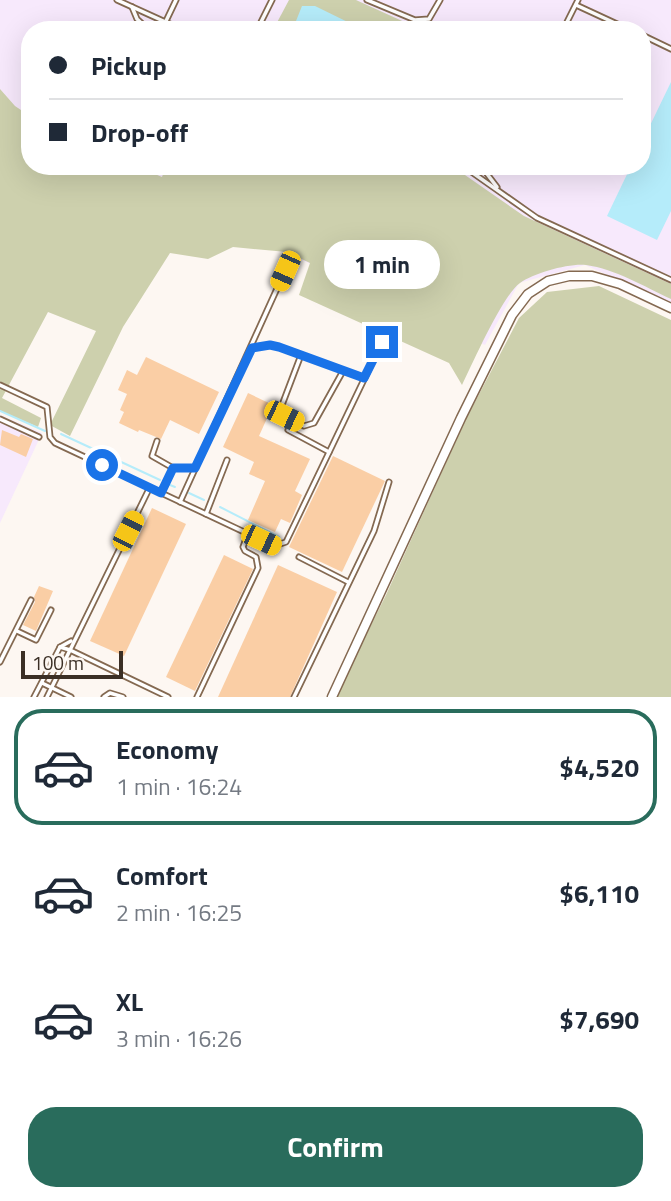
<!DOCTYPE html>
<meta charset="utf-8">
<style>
body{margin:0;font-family:"Titillium Web",sans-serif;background:#f2f2f3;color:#1f2937;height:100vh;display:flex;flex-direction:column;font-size:26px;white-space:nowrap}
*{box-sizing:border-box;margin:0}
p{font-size:23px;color:#747a83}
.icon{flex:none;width:38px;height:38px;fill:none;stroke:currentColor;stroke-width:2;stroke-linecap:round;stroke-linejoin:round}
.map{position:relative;height:697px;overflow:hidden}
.details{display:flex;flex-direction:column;background:#fff;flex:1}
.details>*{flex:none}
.banner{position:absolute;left:21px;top:21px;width:630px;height:154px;border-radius:28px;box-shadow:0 7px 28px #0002;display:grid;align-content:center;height:154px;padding:0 28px;background:#fff}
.scale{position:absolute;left:21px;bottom:18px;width:102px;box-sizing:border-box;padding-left:7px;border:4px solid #3b2f25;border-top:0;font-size:19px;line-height:24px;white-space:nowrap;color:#3b2f25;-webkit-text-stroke:5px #fdf7f2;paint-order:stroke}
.end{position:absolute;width:32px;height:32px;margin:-16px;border:9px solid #1a73e8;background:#fff;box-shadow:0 0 0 4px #fff}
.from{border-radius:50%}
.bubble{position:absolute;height:49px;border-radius:24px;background:#fff;box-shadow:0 7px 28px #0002;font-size:23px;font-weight:700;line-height:49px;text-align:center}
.car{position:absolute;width:21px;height:42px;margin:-21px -10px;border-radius:9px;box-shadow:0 0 5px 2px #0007;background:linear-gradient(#f5c518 24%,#345 0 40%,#f5c518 0 76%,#345 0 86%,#f5c518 0)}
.banner b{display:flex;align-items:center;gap:24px;height:66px;font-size:26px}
.banner b+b{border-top:2px solid #e0e1e3}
.banner i{width:18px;height:18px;background:#1f2937}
ul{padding:12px 0 0;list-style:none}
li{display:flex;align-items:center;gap:21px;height:116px;margin:0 14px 10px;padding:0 14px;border:4px solid transparent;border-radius:28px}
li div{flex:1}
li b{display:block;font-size:26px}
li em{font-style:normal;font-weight:700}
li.on{border-color:#296c5c}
li>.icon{width:63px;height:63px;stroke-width:1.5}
.button{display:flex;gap:14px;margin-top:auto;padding:14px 28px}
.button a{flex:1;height:80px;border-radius:28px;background:#296c5c;color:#fff;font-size:28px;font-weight:700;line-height:80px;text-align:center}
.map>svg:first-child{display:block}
.industrial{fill:#f7e9fc}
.green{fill:#cdd0ad}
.water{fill:#b5ecfa}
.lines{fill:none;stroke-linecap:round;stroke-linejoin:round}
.stream{stroke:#b5ecfa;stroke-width:2}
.building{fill:#facea5}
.service-casing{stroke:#846951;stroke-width:7}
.tertiary-casing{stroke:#846951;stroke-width:11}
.service{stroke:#fff;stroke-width:3.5}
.tertiary{stroke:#fff;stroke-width:8}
.route{stroke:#1a73e8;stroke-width:9}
</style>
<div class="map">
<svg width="671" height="697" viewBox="0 0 671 697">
<rect width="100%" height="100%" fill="#fdf7f2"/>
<g class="industrial">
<path d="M 0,0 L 671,0 L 671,303 L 585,265 L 519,283 L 485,345 L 99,166 L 642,166 L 642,30 L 30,30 L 30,134 L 0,120 Z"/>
<path d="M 0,415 L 42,433 L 0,523 Z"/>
</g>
<g class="green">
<path d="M 289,0 L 356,0 L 422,30 L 273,30 Z"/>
<path d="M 0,89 L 15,106 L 30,116 L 30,166 L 136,166 L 162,177 L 166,166 L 452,166 L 524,216 L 671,284 L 671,299 C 645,287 615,269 586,265 C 569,263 534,273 520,283 C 502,296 473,363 462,385 L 449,363 L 299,295 L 310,263 L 287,252 L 233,247 L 208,259 L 170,253 L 123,327 L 70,436 L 50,425 L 96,331 L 48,312 L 2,398 L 41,418 L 38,427 L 0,411 Z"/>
<path d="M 599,286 L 671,320 L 671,697 L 335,697 L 386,595 L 465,421 L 519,318 L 547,292 Z"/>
</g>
<g class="water">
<path d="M 302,6 L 315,6 L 364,30 L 302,30 L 294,26 Z"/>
<path d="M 671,82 L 671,211 L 657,240 L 607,216 L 631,166 L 642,166 L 642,142 Z"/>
</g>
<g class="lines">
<g class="stream">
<path d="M 0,411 L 45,431"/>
<path d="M 61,434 L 160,480"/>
<path d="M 170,485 L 175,487"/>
<path d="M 189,493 L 204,500"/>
<path d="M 220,507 L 279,537"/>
</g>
</g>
<g class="building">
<path d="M 146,357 L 219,392 L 199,434 L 170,420 L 161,439 L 139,430 L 138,432 L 119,423 L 124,412 L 120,410 L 127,394 L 118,390 L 127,370 L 137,375 Z"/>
<path d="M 248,393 L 273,405 L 259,436 L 310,459 L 295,491 L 302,495 L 290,523 L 281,519 L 275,532 L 248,520 L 265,481 L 249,474 L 254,462 L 223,447 Z"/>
<path d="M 2,430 L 19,437 L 21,434 L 33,439 L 26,457 L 0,445 Z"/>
<path d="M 333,456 L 385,481 L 342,572 L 289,547 Z"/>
<path d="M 152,508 L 186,524 L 124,656 L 90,641 Z"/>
<path d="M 224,555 L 253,569 L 195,691 L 166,677 Z"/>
<path d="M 278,565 L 337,592 L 290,697 L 218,697 Z"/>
<path d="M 39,586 L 53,591 L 36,631 L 23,625 L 35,602 L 34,597 Z"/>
</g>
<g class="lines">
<defs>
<g id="service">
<path d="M 117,0 L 183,30"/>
<path d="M 367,0 L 415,20 L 429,19 L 440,0"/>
<path d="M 576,5 L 630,30"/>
<path d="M 132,7 L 137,19 L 149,30"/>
<path d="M 166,21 L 176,0"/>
<path d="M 257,30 L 272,0"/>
<path d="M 563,30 L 578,0"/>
<path d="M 642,35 L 671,49"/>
<path d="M 463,166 L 537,218 L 671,280"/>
<path d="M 481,166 L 497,187"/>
<path d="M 252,348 L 270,345 L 279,347 L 364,378"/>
<path d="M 301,355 L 282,405 L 284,416 L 304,426 L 314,423 L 343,371"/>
<path d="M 0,385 L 47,407 L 50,437 L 55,443 L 274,546 L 286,542 L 382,342"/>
<path d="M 0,419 L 39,437"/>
<path d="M 288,430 L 329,452"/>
<path d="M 157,441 L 152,456 L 173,468 L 161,493"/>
<path d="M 173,468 L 195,468"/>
<path d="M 180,502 L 285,271"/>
<path d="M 206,514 L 227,460"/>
<path d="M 299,557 L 348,582"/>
<path d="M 17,631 L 36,640 L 51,610"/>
<path d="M 60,647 L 70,650 L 168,697"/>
<path d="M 0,662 L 31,600"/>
<path d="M 42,683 L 71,697"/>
<path d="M 34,697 L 60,647 L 71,641"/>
<path d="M 47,697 L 149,489"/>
<path d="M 104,697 L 110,693 L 123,697"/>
<path d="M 197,697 L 258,568 L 256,557 L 245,551 L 243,547 L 248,533"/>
<path d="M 294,697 L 374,531 L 389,482"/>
</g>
<path id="tertiary" d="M 332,697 L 461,418 L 512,315 L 528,294 L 548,281 L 569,276 L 592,276 L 620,284 L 671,308"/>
</defs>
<use href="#service" class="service-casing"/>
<use href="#tertiary" class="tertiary-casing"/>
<use href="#service" class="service"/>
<use href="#tertiary" class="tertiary"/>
</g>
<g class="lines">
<path class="route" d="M 102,465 L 161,493 L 173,468 L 195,468 L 252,348 L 270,345 L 279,347 L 364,378 L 382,342"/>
</g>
</svg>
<div class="scale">100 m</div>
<i class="end from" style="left:102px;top:465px"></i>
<i class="end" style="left:382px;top:342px"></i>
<div class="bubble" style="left:324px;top:240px;width:116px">1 min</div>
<i class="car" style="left:285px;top:271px;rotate:204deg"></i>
<i class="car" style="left:284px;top:416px;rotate:116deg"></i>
<i class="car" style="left:128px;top:531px;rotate:27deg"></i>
<i class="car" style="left:261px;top:540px;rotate:115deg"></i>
<div class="banner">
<b><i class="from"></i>Pickup</b>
<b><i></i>Drop-off</b>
</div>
</div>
<section class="details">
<ul>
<li class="on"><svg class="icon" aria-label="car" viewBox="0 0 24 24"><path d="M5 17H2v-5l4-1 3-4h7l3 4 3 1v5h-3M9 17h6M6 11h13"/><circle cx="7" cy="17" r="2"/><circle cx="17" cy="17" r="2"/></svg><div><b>Economy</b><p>1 min · 16:24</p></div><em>$4,520</em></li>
<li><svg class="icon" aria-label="car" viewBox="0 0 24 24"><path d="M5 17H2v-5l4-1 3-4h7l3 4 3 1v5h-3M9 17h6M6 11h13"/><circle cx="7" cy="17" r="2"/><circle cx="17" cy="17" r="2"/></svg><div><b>Comfort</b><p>2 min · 16:25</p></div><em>$6,110</em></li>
<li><svg class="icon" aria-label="car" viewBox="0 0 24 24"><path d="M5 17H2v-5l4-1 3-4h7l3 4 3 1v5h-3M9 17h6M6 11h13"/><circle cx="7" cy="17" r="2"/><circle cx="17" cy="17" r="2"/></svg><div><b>XL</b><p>3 min · 16:26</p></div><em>$7,690</em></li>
</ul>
<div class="button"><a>Confirm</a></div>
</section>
